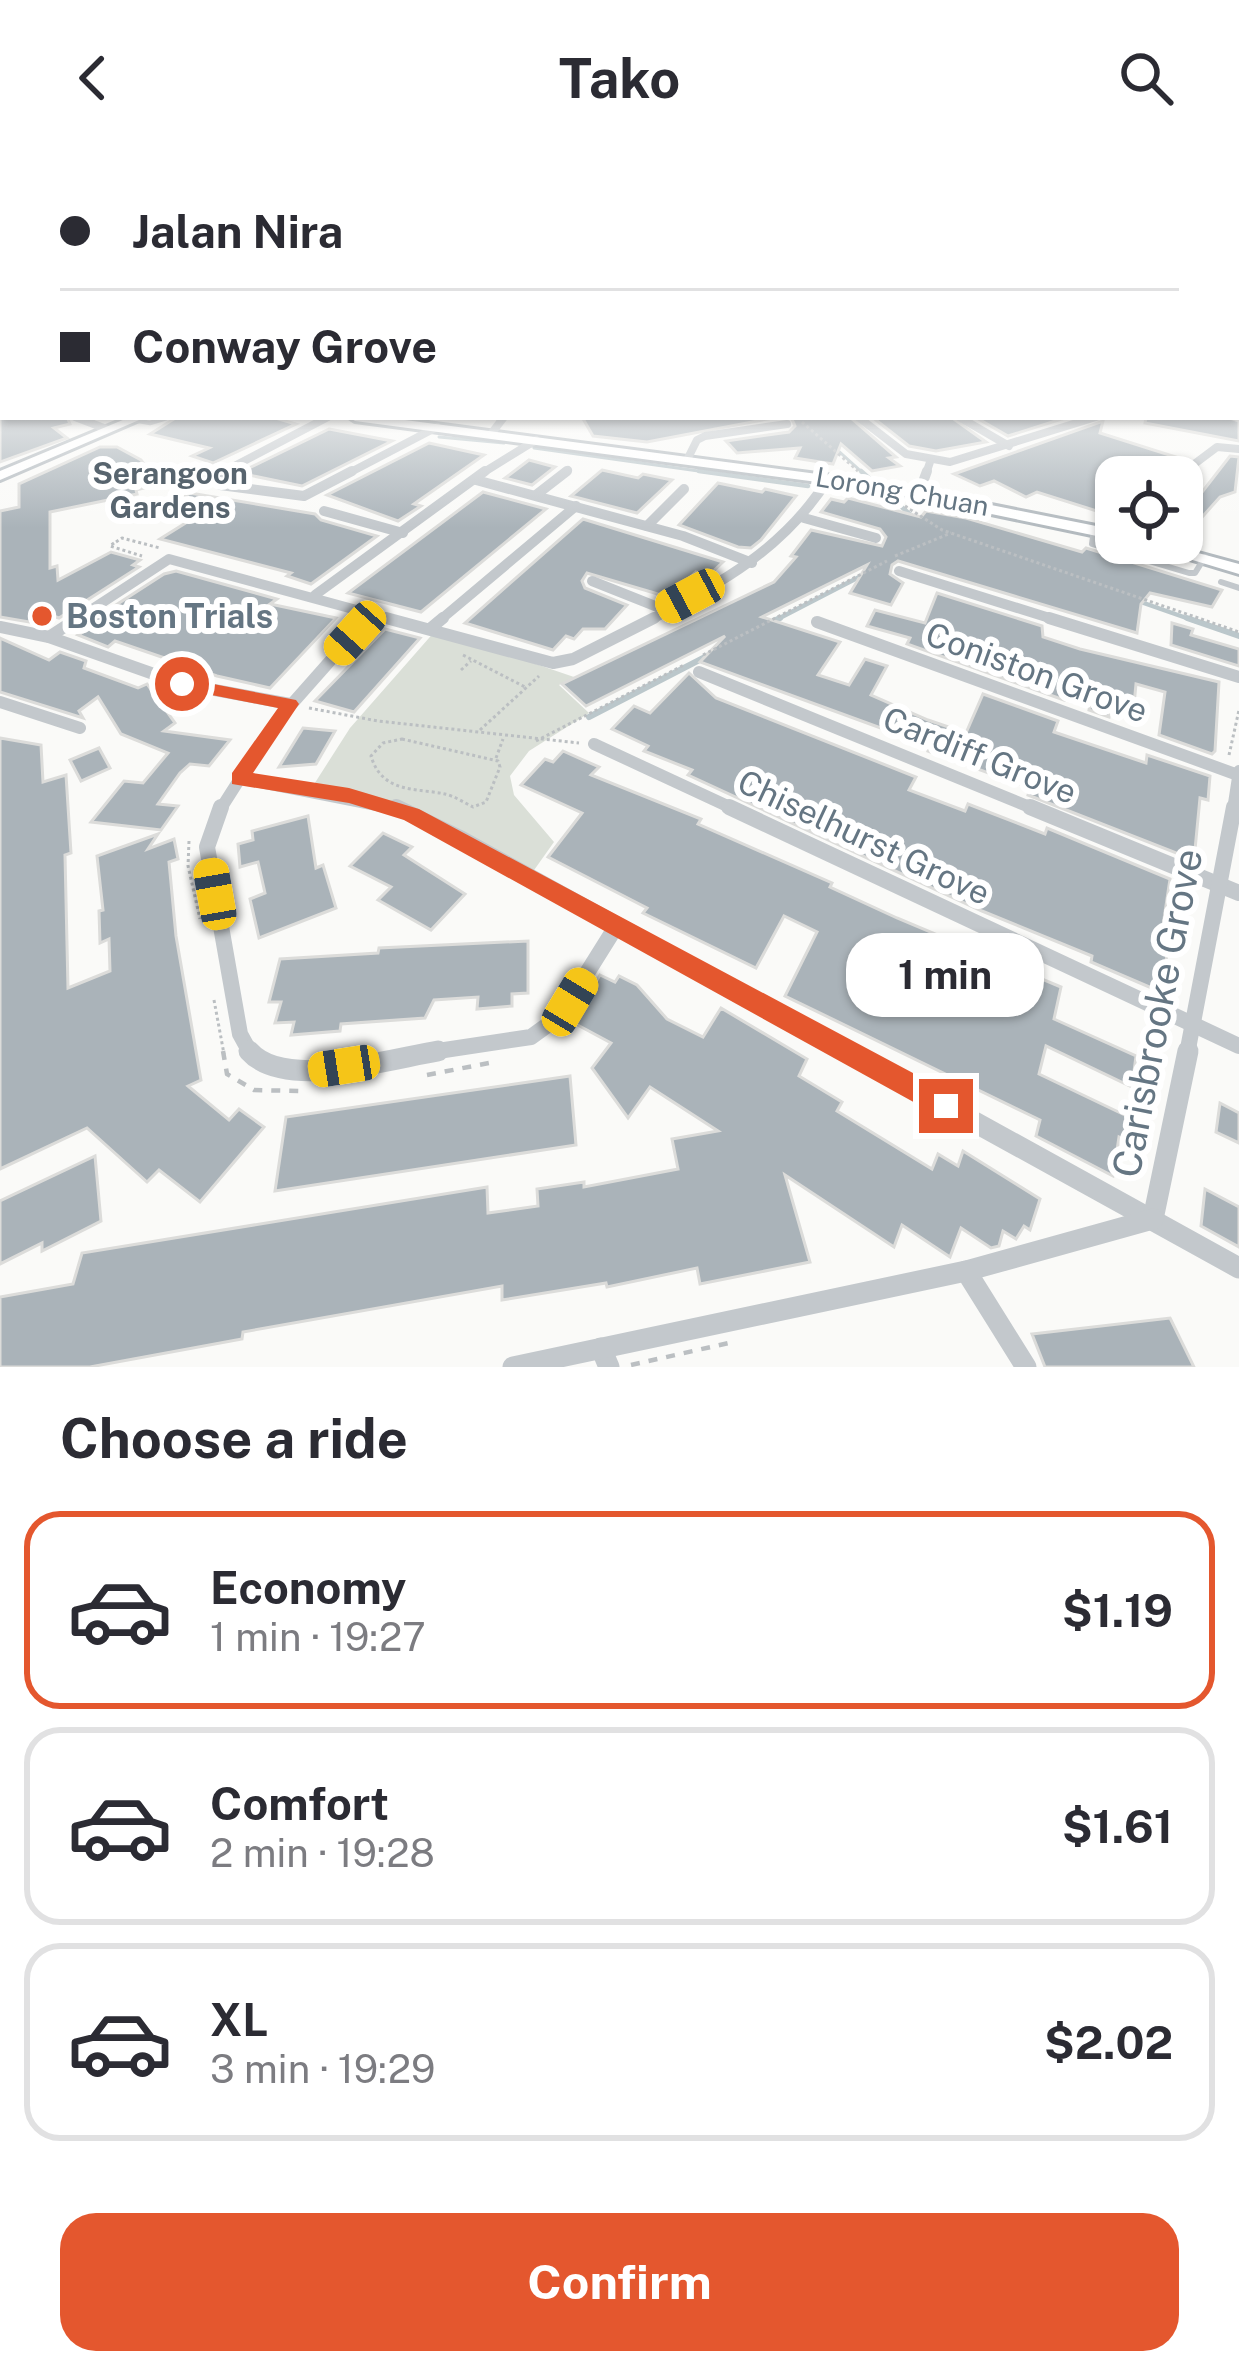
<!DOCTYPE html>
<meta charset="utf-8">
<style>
body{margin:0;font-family:"Public Sans",sans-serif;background:#f7f7f7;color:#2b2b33;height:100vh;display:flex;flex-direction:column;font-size:45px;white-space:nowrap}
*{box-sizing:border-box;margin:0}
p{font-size:39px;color:#7c7c81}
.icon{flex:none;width:66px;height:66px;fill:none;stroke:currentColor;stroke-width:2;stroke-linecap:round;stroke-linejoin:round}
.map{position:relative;height:1211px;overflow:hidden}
.details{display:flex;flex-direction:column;background:#fff;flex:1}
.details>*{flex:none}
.banner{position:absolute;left:0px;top:0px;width:1239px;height:264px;box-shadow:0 3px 9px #0004;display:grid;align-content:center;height:264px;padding:0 60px;background:#fff}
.buttons{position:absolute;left:1095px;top:300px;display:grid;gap:24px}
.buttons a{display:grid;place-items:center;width:108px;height:108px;border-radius:24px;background:#fff;box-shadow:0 3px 9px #0004;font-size:60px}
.end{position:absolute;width:54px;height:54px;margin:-27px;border:15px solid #e4572e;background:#fff;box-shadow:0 0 0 6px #fff}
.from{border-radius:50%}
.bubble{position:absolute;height:84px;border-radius:36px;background:#fff;box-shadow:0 3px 9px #0004;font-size:39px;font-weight:700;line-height:84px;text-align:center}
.car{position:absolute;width:36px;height:72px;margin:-36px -18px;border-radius:15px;box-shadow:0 0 9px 3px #0007;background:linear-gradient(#f5c518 24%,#345 0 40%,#f5c518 0 76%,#345 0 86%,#f5c518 0)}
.banner b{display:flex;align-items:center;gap:42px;height:114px;font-size:45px}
.banner b+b{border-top:3px solid #e1e1e2}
.banner i{width:30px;height:30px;background:#2b2b33}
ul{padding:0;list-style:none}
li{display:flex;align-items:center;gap:36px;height:198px;margin:0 24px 18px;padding:0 36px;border:6px solid #e1e1e2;border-radius:36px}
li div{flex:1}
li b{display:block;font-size:45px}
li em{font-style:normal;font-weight:700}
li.selected{border-color:#e4572e}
li>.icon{width:108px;height:108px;stroke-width:1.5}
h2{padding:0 60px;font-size:54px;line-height:144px}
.action{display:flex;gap:24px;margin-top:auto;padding:24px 60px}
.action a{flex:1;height:138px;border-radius:36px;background:#e4572e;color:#fff;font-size:48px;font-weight:700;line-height:138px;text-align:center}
header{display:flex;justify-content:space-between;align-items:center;height:156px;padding:0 60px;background:#fff;font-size:54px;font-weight:700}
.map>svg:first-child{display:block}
.green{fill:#dadfd7}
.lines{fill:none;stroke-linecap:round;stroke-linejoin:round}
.stream-far2{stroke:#bbc7cb;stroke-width:3}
.stream-far1{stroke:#bbc7cb;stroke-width:4.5}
.stream{stroke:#bbc7cb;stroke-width:6}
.building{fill:#aab3b9;stroke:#dcdcda;stroke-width:3}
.secondary-casing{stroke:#b3babf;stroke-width:6}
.path-far1{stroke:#bbbfc2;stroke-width:3;stroke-dasharray:3 3;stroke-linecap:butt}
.path{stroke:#bbbfc2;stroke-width:4.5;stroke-dasharray:9 9;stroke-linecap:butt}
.lane-far1{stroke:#c3c8cc;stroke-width:4.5}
.lane{stroke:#c3c8cc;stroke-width:6}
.street-far4{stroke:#c3c8cc;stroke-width:8}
.street-far3{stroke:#c3c8cc;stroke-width:10}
.street-far2{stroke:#c3c8cc;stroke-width:12}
.street-far1{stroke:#c3c8cc;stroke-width:16}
.street{stroke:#c3c8cc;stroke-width:21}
.secondary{fill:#fff;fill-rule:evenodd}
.route{fill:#e4572e}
.poi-dot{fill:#e4572e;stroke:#fff;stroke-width:4.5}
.labels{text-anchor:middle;stroke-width:12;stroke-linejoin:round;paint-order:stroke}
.far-street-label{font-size:27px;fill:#657683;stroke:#fff}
.far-neighbourhood-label{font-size:30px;font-weight:bold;fill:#57646e;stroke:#fff}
.poi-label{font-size:33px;font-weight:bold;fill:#657683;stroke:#fff;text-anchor:start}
.street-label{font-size:33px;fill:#657683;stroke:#fff}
.near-street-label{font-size:39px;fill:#657683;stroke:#fff}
</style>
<header><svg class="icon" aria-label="back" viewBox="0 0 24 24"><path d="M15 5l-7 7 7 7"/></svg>Tako<svg class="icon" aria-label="search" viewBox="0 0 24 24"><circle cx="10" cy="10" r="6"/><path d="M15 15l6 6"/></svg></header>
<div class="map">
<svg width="1239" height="1211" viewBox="0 0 1239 1211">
<rect width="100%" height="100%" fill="#fafaf8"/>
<path class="green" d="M 436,474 L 574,521 L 559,529 L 589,557 L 529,595 L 510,620 L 514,639 L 554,686 L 532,717 L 416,654 L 369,640 L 311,633 L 350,572 Z"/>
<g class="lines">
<g class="stream-far2">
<path d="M 439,281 L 504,287"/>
<path d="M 833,290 L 864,318"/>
<path d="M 534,292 L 720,318"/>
</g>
<g class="stream-far1">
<path d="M 699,315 L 808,330"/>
<path d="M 861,315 L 913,361"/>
<path d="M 840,333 L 895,345"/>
<path d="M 1138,445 L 1195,465"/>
<path d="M 774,465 L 863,419"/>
</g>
<g class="stream">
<path d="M 1187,462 L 1239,480"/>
<path d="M 768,468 L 780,462"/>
<path d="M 589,561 L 709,499"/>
</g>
</g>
<g class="building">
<path d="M 0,261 L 67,261 L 70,268 L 54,272 L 67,282 L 0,306 Z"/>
<path d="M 177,261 L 272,261 L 296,268 L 213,307 L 192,300 L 209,292 L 150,278 Z"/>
<path d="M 582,261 L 778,261 L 647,286 L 593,280 Z"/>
<path d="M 791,261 L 850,261 L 896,301 L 889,302 L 900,310 L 872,315 L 841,288 L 833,308 L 795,302 L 800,292 L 737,297 L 726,285 L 789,276 L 795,270 Z"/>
<path d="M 872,261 L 951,261 L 986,286 L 936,295 L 909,290 Z"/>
<path d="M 975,261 L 1068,261 L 1008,280 Z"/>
<path d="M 1146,261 L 1227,261 L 1239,265 L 1239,285 L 1145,267 Z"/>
<path d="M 1103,265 L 1100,277 L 1179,302 L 1152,321 L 1116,321 L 1116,344 L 1100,356 L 1037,336 L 1026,341 L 994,325 L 980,330 L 954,318 Z"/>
<path d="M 329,273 L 392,285 L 302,330 L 239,317 Z"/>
<path d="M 429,287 L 484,299 L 414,348 L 421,350 L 398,365 L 327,339 Z"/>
<path d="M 100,291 L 117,291 L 141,304 L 155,323 L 142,326 L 144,332 L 136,334 L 137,338 L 50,356 L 50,412 L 57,410 L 58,424 L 111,396 L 140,404 L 133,409 L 139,411 L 59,462 L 50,459 L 35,467 L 0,461 L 0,355 L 19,351 L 19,328 Z"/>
<path d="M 1230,300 L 1239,301 L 1235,336 L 1220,341 L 1195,369 L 1182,365 L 1182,351 L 1190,338 L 1199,340 Z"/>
<path d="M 529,304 L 555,311 L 532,329 L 505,322 Z"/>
<path d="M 602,314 L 638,322 L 643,318 L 672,324 L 637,357 L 571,340 Z"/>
<path d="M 718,327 L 762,336 L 765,333 L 796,340 L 761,384 L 751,392 L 738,391 L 679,369 Z"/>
<path d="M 483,336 L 546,353 L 421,456 L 348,437 Z"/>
<path d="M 190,337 L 315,358 L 321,364 L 377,380 L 311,428 L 287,420 L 291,417 L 160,383 L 200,358 L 167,352 Z"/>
<path d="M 848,342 L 921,361 L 926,355 L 966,362 L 1082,396 L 1086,392 L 1222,434 L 1212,451 L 1150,437 L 1141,448 L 1137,477 L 898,405 L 892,409 L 890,418 L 903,427 L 891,449 L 850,437 L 867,409 L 762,461 L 840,486 L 818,519 L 849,529 L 865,503 L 887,510 L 871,539 L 928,564 L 966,577 L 983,538 L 1058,565 L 1054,576 L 1146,607 L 1147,599 L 1210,620 L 1208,644 L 1200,642 L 1194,704 L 1028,639 L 1030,632 L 928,595 L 930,590 L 700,506 L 725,480 L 586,550 L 562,528 L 774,426 L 796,401 L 791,400 L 811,374 L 882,390 L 886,381 L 880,373 L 821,356 L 831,343 L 844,346 Z"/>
<path d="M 583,363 L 723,406 L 708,420 L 696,416 L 668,441 L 587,417 L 582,425 L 585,432 L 627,449 L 605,473 L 583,473 L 574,483 L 566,480 L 553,494 L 465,467 Z"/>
<path d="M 176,415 L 277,443 L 270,448 L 336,462 L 270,532 L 217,520 L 115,485 L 108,491 L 78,479 L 90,472 L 85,469 L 164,418 Z"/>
<path d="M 937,437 L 1042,470 L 1043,481 L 1080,493 L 1219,526 L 1215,595 L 1212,598 L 1159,579 L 1165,536 L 1136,528 L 1133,559 L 1110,553 L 1109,561 L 1089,554 L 1090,549 L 1064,544 L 907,488 L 910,482 L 867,470 L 875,454 L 925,467 Z"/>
<path d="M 1172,467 L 1193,473 L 1191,479 L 1239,493 L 1239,510 L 1171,489 Z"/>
<path d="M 385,473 L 420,482 L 354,556 L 315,545 Z"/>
<path d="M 0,482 L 49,504 L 60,496 L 86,505 L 84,512 L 138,532 L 147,528 L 175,567 L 164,575 L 230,584 L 209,610 L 190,608 L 180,617 L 158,648 L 178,650 L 161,674 L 91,666 L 124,625 L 143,627 L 168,597 L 121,578 L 98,541 L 79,555 L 83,562 L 0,536 Z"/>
<path d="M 689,517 L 716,542 L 916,621 L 909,634 L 965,655 L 968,648 L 1045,678 L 1047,672 L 1170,723 L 1161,783 L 1169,786 L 1161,836 L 1091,806 L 1092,800 L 982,755 L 688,619 L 692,614 L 644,595 L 648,590 L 612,573 L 634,550 L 650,557 Z"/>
<path d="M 303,572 L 335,575 L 316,608 L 279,611 Z"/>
<path d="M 0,582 L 41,589 L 43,626 L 66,619 L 71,697 L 65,699 L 68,832 L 110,815 L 109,783 L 100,787 L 99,755 L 103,754 L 97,700 L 158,678 L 148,693 L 174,683 L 178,703 L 169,706 L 176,780 L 201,924 L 188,930 L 229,964 L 239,953 L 264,971 L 200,1046 L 159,1014 L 147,1026 L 87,972 L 0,1013 Z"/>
<path d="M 99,592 L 110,612 L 81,625 L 70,604 Z"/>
<path d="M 563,595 L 599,611 L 591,619 L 701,663 L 698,668 L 832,727 L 830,731 L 897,762 L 1061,831 L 1054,863 L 1136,900 L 1132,931 L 1046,890 L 1039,918 L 1131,962 L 1127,985 L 1119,981 L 1113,1020 L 1036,980 L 1040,964 L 785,840 L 817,776 L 784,760 L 756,812 L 643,757 L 647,752 L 548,701 L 582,657 L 521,629 L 545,603 L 553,606 Z"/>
<path d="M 308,660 L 316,712 L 323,709 L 336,752 L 259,782 L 250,743 L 265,737 L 258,706 L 240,711 L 238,688 L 253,684 L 252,675 Z"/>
<path d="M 383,677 L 412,691 L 404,699 L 465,738 L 431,774 L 378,744 L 391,731 L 350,710 Z"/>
<path d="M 528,785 L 528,837 L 512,838 L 512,850 L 477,853 L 478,841 L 434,844 L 425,862 L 341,868 L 340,875 L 291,879 L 294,866 L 275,867 L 281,846 L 269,846 L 280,803 L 378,797 L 379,792 Z"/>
<path d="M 600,819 L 615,826 L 619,820 L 637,829 L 667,863 L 703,881 L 721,852 L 807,903 L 799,920 L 842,946 L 837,955 L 932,1013 L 938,998 L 958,1010 L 963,995 L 1040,1043 L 1030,1074 L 1024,1070 L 1016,1083 L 1003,1075 L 999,1090 L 991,1092 L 961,1072 L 950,1101 L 902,1069 L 894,1091 L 785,1019 L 810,1106 L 700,1128 L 697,1112 L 607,1131 L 606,1127 L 502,1144 L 502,1130 L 243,1176 L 242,1183 L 90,1211 L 0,1211 L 0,1141 L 73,1128 L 82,1097 L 487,1031 L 488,1057 L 538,1050 L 537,1033 L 584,1026 L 584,1031 L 678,1013 L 672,983 L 718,975 L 650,931 L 628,962 L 592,912 L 611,887 L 572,866 Z"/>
<path d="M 570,920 L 576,989 L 275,1035 L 286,961 Z"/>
<path d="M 1220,947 L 1239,957 L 1239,987 L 1216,976 Z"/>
<path d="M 95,1000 L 101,1065 L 42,1095 L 42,1087 L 0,1108 L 0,1045 Z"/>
<path d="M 1205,1033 L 1239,1051 L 1239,1091 L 1201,1070 Z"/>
<path d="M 1170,1162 L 1194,1211 L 1045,1211 L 1032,1178 Z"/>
</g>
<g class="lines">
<defs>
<g id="secondary">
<path d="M 130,261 L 146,261 L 0,324 L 0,315 Z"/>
<path d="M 349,261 L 382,261 L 871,325 L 1116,374 L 1116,384 L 871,333 L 355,265 Z"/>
<path d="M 1136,387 L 1161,387 L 1239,408 L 1239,418 Z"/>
</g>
</defs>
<use href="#secondary" class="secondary-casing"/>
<g class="path-far1">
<path d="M 802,266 L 858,315"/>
<path d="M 1182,341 L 1201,321"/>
<path d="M 905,350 L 942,374 L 1239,476"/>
<path d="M 116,386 L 122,382 L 160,392"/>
<path d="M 114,387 L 110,390 L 142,400"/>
<path d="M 895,400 L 951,377"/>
<path d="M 463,499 L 525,531"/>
<path d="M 703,499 L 887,405"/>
<path d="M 461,514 L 471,505"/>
<path d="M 309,552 L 378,565 L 579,587"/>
<path d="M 480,574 L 539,520"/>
<path d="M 402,583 L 498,605 L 500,611 L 486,646 L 473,651 C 465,647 454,640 445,638 C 418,632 382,638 371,600 L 383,587 Z"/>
<path d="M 536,585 L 684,509"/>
<path d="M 1229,599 L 1239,554"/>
<path d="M 496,602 L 503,583"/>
<path d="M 189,685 L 188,710 L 200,763"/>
<path d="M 214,844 L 224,898"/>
</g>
<g class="path">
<path d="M 223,895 L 227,918 L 254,934 L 299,935"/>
<path d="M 427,919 L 494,906"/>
<path d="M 631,1209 L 733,1186"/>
</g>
<path class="lane-far1" d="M 133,264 L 150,267 L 170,261"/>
<g class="lane">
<path d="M 1094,374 L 1092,388 L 1189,417 L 1195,417 L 1205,401"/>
<path d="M 1221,426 L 1239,432"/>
</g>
<g class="street-far4">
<path d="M 75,261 L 104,272"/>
<path d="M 858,261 L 906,298 L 950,306 L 1096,261"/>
<path d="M 959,261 L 1009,290"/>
<path d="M 491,278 L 504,261"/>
<path d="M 687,304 L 697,284 L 705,280 L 787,268"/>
<path d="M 219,318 L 328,261"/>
<path d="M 347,318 L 437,271"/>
<path d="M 481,318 L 536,284"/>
<path d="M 563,318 L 568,314"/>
<path d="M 926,318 L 930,306"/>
<path d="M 1181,318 L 1217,291 L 1239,293"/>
</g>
<g class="street-far3">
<path d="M 219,315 L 220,329 L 304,340 L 352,315"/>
<path d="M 1177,321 L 1185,315"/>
<path d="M 476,324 L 683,380 L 752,407"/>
<path d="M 919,337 L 927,315"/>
<path d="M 536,339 L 567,315"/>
<path d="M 324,355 L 403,377"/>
<path d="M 804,362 L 876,382"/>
<path d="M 647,370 L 684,333"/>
<path d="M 899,415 L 1059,465"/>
<path d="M 592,425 L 665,454"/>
<path d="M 315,439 L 485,315"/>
<path d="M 74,465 L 169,403 L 397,465"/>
<path d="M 365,465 L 375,455"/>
<path d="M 439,465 L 576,350"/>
<path d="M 648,465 C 719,429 785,392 828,323"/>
</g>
<g class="street-far2">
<path d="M 386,462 L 553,507 L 573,503 L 654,462"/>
<path d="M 1049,462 L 1239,521"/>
<path d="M 817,466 L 1238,619"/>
<path d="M 0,471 L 49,481 L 182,528 L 290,548"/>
<path d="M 431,472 L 443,462"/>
<path d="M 49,481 L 78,462"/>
<path d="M 699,516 L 1037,654"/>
<path d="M 0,546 L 80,572"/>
<path d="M 594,588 L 736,654"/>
<path d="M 239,622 L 402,654"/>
<path d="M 220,654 L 276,566 L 368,462"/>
<path d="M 1233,654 L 1239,615"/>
</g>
<g class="street-far1">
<path d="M 221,651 L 207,691 L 240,878 L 251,898"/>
<path d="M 396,651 L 462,683 L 852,898"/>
<path d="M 729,651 L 1239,890"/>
<path d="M 1030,651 L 1239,737"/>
<path d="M 418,898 L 531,881 L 560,860 L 617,769"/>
<path d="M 1187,898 L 1234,651"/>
</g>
<g class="street">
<path d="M 249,895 C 284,935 389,903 438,895"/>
<path d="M 846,895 L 1239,1112"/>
<path d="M 1153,1063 L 1188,895"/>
<path d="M 966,1115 L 1026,1211"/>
<path d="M 601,1192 L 609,1211"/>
<path d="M 513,1211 L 966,1115 L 1153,1063"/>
</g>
<use href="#secondary" class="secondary"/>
</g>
<linearGradient id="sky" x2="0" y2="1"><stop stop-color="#96bcdc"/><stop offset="0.54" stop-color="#fdfdfc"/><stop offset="1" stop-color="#fdfdfc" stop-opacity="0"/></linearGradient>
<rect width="1239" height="372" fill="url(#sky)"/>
<path class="route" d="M 182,522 L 296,544 L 299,548 L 253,617 L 349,632 L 419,653 L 956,940 L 960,950 L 956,959 L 946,963 L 937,959 L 404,664 L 349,647 L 232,628 L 232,617 L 278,552 L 176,532 L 176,524 Z"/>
<circle class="poi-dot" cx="42" cy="460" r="12"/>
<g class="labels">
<g class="far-street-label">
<text transform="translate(902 336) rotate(10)" y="9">Lorong Chuan</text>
</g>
<g class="far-neighbourhood-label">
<text x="170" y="328">Serangoon<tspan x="170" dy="34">Gardens</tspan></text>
</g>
<g class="poi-label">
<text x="66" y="472">Boston Trials</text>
</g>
<g class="street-label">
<text transform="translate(1037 516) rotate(20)" y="12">Coniston Grove</text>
<text transform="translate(980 599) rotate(22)" y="12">Cardiff Grove</text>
<text transform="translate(864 681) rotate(25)" y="12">Chiselhurst Grove</text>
</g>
<g class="near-street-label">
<text transform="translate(1157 857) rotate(-79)" y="14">Carisbrooke Grove</text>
</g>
</g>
</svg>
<div class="buttons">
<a><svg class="icon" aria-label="locate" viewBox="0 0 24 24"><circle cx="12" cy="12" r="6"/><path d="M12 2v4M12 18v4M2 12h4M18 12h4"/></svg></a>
</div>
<i class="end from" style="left:182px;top:528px"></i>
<i class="end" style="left:946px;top:950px"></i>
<div class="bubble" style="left:846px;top:777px;width:198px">1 min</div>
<i class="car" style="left:690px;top:440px;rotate:242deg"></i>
<i class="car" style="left:355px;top:477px;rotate:222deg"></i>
<i class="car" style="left:215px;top:738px;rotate:350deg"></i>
<i class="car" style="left:570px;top:846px;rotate:31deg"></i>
<i class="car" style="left:344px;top:910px;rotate:261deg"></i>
<div class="banner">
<b><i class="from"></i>Jalan Nira</b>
<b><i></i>Conway Grove</b>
</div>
</div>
<section class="details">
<h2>Choose a ride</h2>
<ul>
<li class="selected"><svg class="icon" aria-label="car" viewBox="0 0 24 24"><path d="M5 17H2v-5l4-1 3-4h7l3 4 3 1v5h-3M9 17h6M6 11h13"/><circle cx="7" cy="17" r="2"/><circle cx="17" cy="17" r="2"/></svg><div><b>Economy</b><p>1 min · 19:27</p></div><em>$1.19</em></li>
<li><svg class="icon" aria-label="car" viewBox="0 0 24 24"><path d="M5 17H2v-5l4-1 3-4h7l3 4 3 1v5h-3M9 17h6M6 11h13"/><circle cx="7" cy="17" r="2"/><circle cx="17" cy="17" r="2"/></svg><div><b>Comfort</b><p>2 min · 19:28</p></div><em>$1.61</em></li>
<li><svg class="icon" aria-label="car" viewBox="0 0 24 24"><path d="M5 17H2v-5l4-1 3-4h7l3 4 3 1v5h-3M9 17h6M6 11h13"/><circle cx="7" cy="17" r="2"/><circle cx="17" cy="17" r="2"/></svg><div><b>XL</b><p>3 min · 19:29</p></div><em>$2.02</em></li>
</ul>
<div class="action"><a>Confirm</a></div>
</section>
